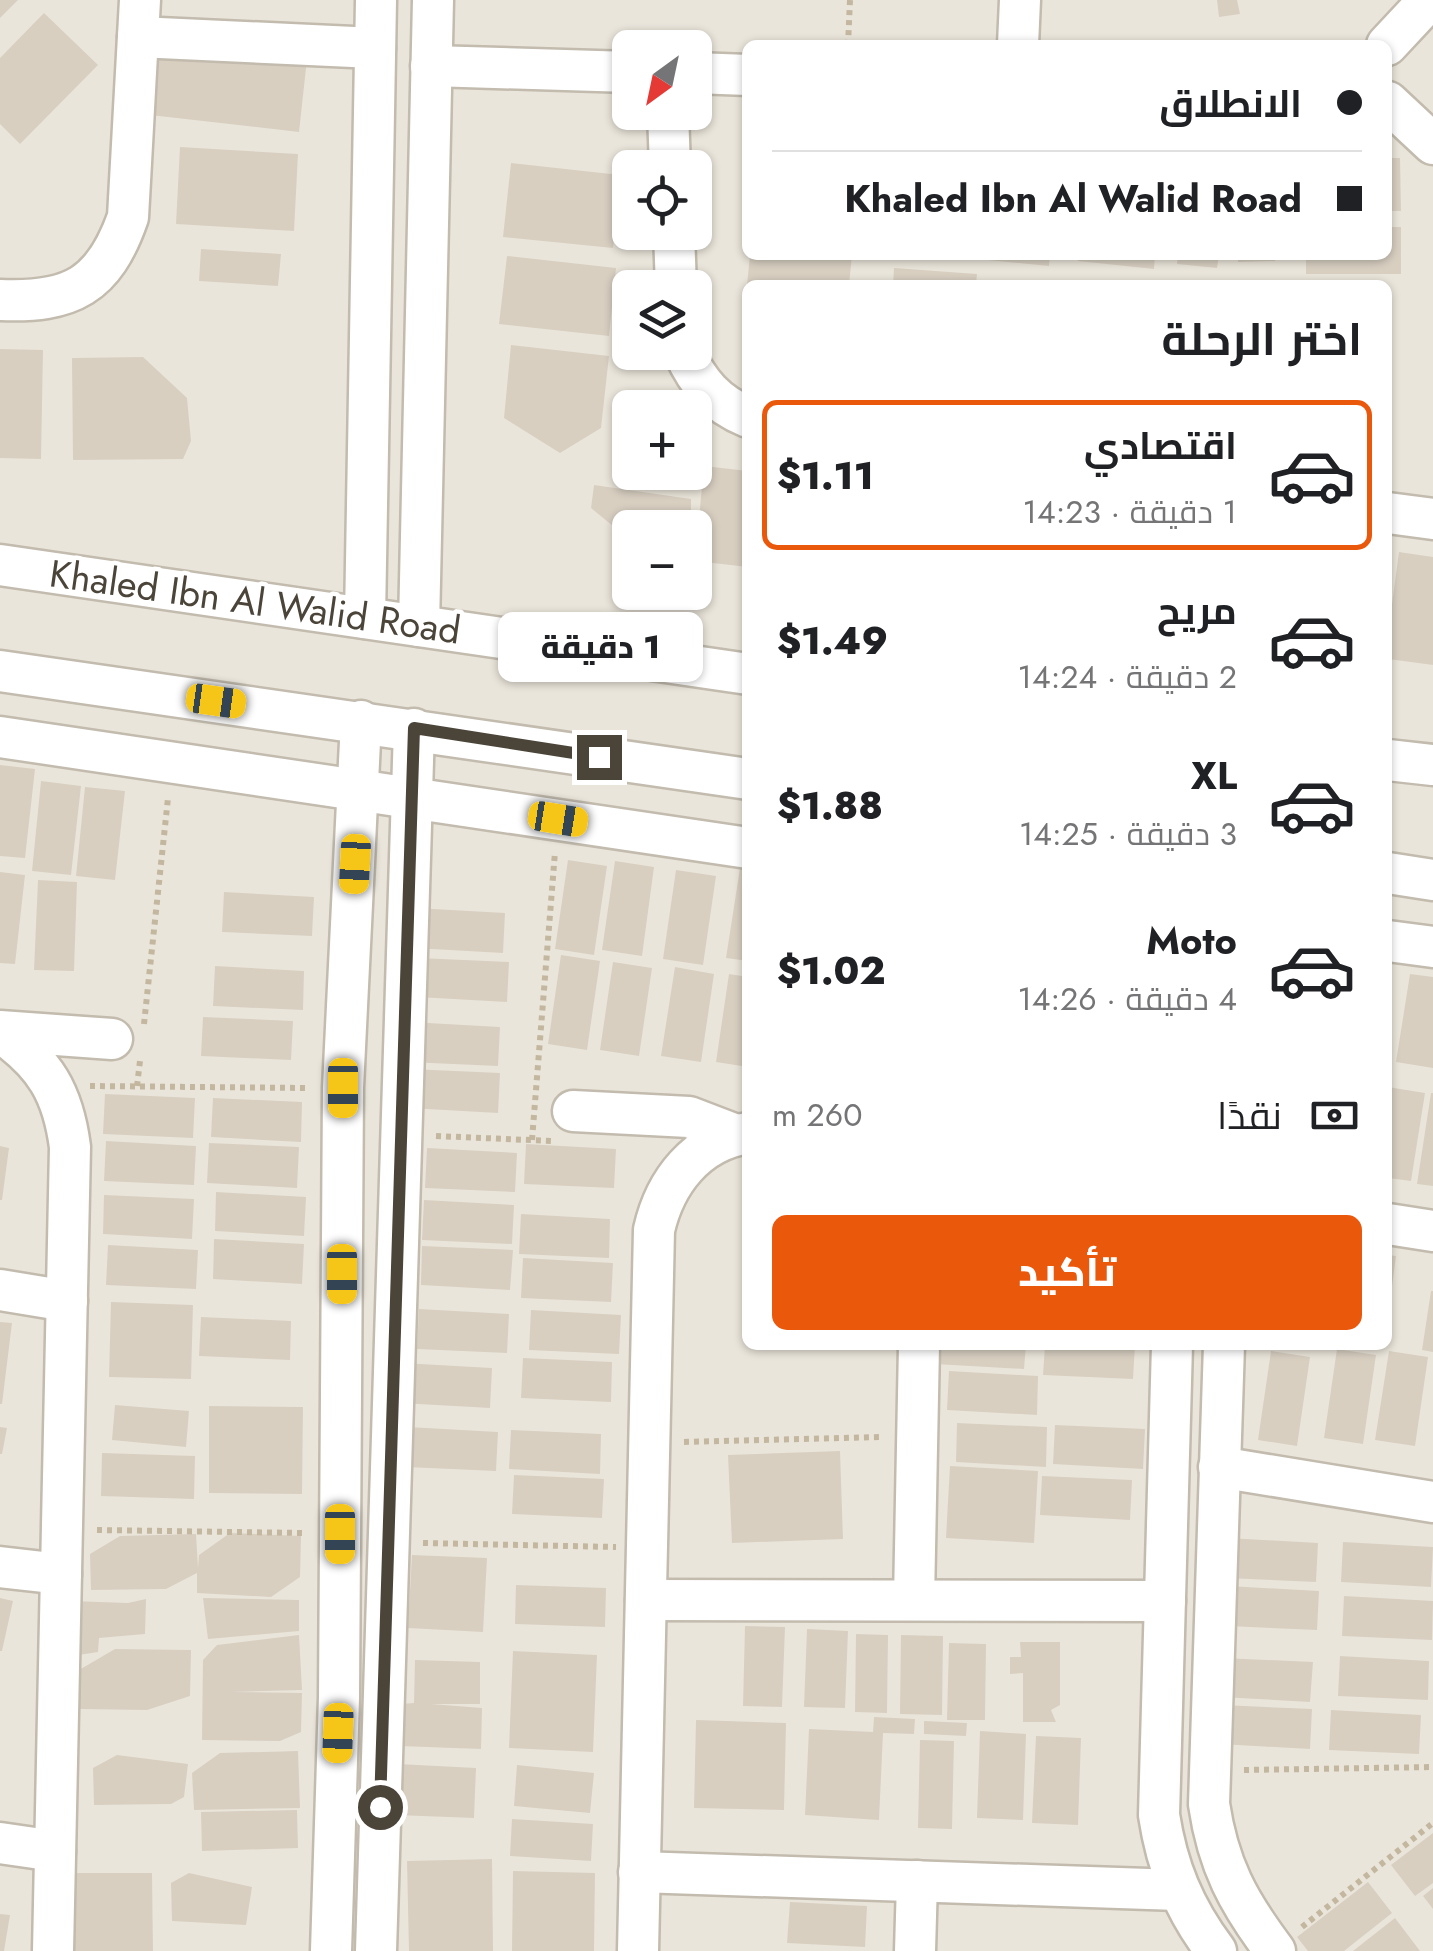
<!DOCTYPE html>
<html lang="ar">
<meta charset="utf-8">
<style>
body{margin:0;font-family:Jost,Cairo,sans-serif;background:#f2f2f2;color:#202124;direction:rtl;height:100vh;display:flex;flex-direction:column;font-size:38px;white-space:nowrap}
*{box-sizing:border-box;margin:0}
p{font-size:32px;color:#757577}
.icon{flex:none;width:55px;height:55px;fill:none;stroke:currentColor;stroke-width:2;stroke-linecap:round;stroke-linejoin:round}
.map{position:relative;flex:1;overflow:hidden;direction:ltr}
.drawer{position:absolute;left:742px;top:280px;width:650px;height:1070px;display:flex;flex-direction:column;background:#fff;border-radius:15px;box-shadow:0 2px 8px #0004;direction:rtl}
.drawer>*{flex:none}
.guide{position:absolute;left:742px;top:40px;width:650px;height:220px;border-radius:15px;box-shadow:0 2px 8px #0004;direction:rtl;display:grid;align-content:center;height:220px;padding:0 30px;background:#fff}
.needle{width:65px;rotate:213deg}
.controls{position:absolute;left:612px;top:30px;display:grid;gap:20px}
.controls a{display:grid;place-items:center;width:100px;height:100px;border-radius:15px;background:#fff;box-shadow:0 2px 8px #0004;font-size:50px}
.end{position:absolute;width:45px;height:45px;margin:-22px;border:12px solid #4b4439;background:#fff;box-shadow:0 0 0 5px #fff}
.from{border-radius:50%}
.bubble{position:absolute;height:70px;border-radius:15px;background:#fff;box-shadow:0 2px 8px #0004;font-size:32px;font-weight:800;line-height:70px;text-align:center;direction:rtl}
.car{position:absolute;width:30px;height:60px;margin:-30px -15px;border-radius:12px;box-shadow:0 0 8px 2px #0007;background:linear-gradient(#f5c518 24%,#345 0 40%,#f5c518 0 76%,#345 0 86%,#f5c518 0)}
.guide b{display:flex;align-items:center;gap:35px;height:95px;font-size:38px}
.guide b+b{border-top:2px solid #e0e0e0}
.guide i{width:25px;height:25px;background:#202124}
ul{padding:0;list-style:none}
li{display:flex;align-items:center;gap:30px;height:150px;margin:0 20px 15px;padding:0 10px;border:5px solid transparent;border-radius:15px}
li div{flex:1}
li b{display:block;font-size:38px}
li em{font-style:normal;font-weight:800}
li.current{border-color:#ea580c}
li>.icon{width:90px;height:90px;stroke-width:1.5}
h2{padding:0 30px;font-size:45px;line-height:120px}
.pay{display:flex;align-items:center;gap:25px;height:110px;padding:0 30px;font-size:38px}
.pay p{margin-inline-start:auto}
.action{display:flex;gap:20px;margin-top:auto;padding:20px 30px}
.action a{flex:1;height:115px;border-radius:15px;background:#ea580c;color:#fff;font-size:40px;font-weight:800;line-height:115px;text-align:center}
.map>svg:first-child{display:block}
.residential{fill:#eae5da;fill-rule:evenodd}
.building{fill:#d8cfc1}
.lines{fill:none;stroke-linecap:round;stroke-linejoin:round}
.minor-casing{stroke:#c2bbae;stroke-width:45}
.path{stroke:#c4b79f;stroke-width:6;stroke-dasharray:5 5;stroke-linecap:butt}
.minor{stroke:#fff;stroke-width:40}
.route{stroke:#4b4439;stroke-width:12}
.labels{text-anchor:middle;stroke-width:9;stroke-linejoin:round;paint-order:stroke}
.street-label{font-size:38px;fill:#4b4439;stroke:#fff}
</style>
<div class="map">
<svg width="1433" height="1951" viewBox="0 0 1433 1951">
<rect width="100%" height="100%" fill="#f6f3ec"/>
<path class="residential" d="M 0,0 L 1433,0 L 1433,1951 L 0,1951 ZM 748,45 L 1388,45 L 1388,255 L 748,255 ZM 630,48 L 695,48 L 695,112 L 630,112 ZM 630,168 L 695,168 L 695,232 L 630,232 ZM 748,285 L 1388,285 L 1388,1345 L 748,1345 ZM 630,288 L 695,288 L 695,352 L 630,352 ZM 630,408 L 695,408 L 695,472 L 630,472 ZM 630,528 L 695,528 L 695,592 L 630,592 Z"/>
<g class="building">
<path d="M 0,0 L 18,0 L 0,18 Z"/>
<path d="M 1217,0 L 1237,0 L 1240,14 L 1219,17 Z"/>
<path d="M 44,13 L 98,65 L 20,144 L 0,124 L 0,58 Z"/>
<path d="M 158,42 L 307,59 L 299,132 L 150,115 Z"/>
<path d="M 180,147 L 298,154 L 294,231 L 176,224 Z"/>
<path d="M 1388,158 L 1400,158 L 1401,211 L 1388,211 Z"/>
<path d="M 511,163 L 620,175 L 613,248 L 503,237 Z"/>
<path d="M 1388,227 L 1401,227 L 1401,274 L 1306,274 L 1306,255 L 1388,255 Z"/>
<path d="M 201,249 L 281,254 L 278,286 L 199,281 Z"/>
<path d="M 750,255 L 852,255 L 849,285 L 747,285 Z"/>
<path d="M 968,255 L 1050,255 L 1049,266 L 968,258 Z"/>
<path d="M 1078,255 L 1155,255 L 1154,269 L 1078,261 Z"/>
<path d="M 1178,255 L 1219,255 L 1217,268 L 1177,264 Z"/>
<path d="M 1238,255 L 1274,255 L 1275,261 L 1238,262 Z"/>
<path d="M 507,256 L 616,268 L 609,336 L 499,324 Z"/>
<path d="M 894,268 L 977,274 L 976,285 L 893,285 Z"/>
<path d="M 511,345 L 609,356 L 601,428 L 560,453 L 504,418 Z"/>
<path d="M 0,349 L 43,350 L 41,459 L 0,458 Z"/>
<path d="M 143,357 L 187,398 L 191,441 L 183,459 L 73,460 L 72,358 Z"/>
<path d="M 704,466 L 748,471 L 748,567 L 695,561 Z"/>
<path d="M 594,485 L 691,499 L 691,528 L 630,528 L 630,540 L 591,508 Z"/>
<path d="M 1399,552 L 1433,557 L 1433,665 L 1388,659 L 1388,634 Z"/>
<path d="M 0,765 L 35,769 L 25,858 L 0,856 Z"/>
<path d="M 41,781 L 81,786 L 71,875 L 32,871 Z"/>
<path d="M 85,787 L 125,791 L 115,880 L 76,876 Z"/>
<path d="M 568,860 L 607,866 L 594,955 L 555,949 Z"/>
<path d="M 615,861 L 654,867 L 642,956 L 602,950 Z"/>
<path d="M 740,868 L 748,870 L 748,961 L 726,958 Z"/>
<path d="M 676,870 L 716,876 L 703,965 L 663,959 Z"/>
<path d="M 0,872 L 25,875 L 15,964 L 0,963 Z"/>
<path d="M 38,880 L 77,882 L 74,971 L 34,970 Z"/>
<path d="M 224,892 L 314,897 L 312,936 L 222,932 Z"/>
<path d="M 415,908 L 505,913 L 503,953 L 414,948 Z"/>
<path d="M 561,955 L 600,961 L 587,1050 L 548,1044 Z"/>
<path d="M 419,958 L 509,962 L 507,1002 L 417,997 Z"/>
<path d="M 613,962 L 652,968 L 639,1056 L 600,1050 Z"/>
<path d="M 215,966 L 304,971 L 303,1010 L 213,1006 Z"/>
<path d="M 675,967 L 714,974 L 701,1062 L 661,1056 Z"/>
<path d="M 729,974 L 748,977 L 748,1067 L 716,1062 Z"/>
<path d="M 1410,974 L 1433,977 L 1433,1068 L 1396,1062 Z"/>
<path d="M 203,1017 L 293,1021 L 291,1060 L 201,1056 Z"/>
<path d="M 410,1022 L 500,1027 L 498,1066 L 408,1062 Z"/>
<path d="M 410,1069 L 500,1073 L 498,1113 L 409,1108 Z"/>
<path d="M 1388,1087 L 1425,1093 L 1411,1181 L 1388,1178 Z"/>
<path d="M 1431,1093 L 1433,1093 L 1433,1186 L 1417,1184 Z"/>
<path d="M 105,1094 L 195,1098 L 193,1138 L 103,1134 Z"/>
<path d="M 213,1098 L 302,1102 L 301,1142 L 211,1137 Z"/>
<path d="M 106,1141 L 196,1146 L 194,1185 L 104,1181 Z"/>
<path d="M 209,1143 L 299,1147 L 297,1188 L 207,1183 Z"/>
<path d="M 526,1144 L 616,1149 L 614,1188 L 524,1184 Z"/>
<path d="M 0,1146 L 9,1148 L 2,1200 L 0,1200 Z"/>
<path d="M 427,1148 L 517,1153 L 515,1192 L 425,1188 Z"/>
<path d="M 216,1192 L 306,1197 L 304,1236 L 215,1231 Z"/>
<path d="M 104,1195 L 194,1199 L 192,1239 L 103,1234 Z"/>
<path d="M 424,1200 L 514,1205 L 512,1244 L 422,1240 Z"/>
<path d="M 521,1214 L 610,1219 L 609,1258 L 519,1254 Z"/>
<path d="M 214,1239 L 304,1244 L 302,1284 L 213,1279 Z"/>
<path d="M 108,1245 L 198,1250 L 196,1289 L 106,1285 Z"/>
<path d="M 422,1246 L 513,1250 L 510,1290 L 421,1285 Z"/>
<path d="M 1388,1255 L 1396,1256 L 1390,1302 L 1388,1301 Z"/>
<path d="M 523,1258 L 613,1263 L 611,1302 L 521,1298 Z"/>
<path d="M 1431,1291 L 1433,1291 L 1433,1352 L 1422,1350 Z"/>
<path d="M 111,1302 L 193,1305 L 191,1379 L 109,1377 Z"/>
<path d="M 419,1309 L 509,1314 L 507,1353 L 417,1349 Z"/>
<path d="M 531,1310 L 621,1315 L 619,1354 L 529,1350 Z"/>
<path d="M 201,1317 L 291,1321 L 290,1360 L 199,1356 Z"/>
<path d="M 0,1322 L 12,1323 L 2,1404 L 0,1404 Z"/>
<path d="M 935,1345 L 1026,1345 L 1024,1369 L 935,1364 Z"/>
<path d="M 1045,1345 L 1135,1345 L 1133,1379 L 1043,1375 Z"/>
<path d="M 1337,1349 L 1376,1355 L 1363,1444 L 1324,1438 Z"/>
<path d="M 1271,1351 L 1310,1357 L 1297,1446 L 1258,1440 Z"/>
<path d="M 1389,1351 L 1428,1357 L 1415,1446 L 1375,1440 Z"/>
<path d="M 523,1358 L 612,1362 L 611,1402 L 521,1398 Z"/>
<path d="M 402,1363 L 492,1368 L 490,1408 L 400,1403 Z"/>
<path d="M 949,1371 L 1038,1376 L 1037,1415 L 947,1410 Z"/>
<path d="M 115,1405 L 189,1411 L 186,1447 L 112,1440 Z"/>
<path d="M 209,1406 L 303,1407 L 302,1494 L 209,1493 Z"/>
<path d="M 957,1423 L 1047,1427 L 1046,1467 L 956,1462 Z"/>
<path d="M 1055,1425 L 1145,1429 L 1143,1469 L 1053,1464 Z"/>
<path d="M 0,1427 L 7,1428 L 2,1454 L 0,1454 Z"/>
<path d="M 408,1427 L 498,1432 L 496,1471 L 406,1467 Z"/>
<path d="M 511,1430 L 601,1434 L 600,1474 L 509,1469 Z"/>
<path d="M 840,1451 L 843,1539 L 732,1543 L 728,1455 Z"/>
<path d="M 102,1453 L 195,1456 L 194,1499 L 101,1496 Z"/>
<path d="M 950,1466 L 1038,1471 L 1034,1543 L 946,1538 Z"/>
<path d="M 514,1475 L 604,1479 L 602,1518 L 512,1514 Z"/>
<path d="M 1042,1476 L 1132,1480 L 1130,1520 L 1040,1515 Z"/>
<path d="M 230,1533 L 301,1536 L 300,1577 L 271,1597 L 197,1593 L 197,1573 L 166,1589 L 91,1590 L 90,1554 L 120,1536 L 196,1534 L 198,1568 L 199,1555 Z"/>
<path d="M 1228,1538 L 1318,1543 L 1316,1582 L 1226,1578 Z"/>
<path d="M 1343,1542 L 1433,1547 L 1431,1587 L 1341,1582 Z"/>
<path d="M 412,1555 L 487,1558 L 483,1632 L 408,1628 Z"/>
<path d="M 516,1585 L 606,1588 L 605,1627 L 515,1624 Z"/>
<path d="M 1229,1586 L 1319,1591 L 1317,1630 L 1228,1626 Z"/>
<path d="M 1344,1596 L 1433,1601 L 1432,1640 L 1342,1636 Z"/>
<path d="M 0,1598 L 13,1601 L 2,1651 L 0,1651 Z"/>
<path d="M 203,1598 L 299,1600 L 299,1631 L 208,1639 Z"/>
<path d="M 146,1599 L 145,1634 L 99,1638 L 98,1652 L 66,1657 L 71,1601 L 128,1603 Z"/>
<path d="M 745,1626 L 785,1627 L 782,1707 L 743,1706 Z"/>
<path d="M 807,1629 L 848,1631 L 845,1708 L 804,1707 Z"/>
<path d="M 856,1634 L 888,1635 L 887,1713 L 855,1712 Z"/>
<path d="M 299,1635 L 302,1690 L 231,1692 L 302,1693 L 301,1732 L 280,1741 L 202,1740 L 203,1660 L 217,1645 Z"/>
<path d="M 901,1635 L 943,1636 L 942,1715 L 900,1714 Z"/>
<path d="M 1020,1642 L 1060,1642 L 1060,1705 L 1051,1710 L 1056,1722 L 1023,1722 L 1023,1673 L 1010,1674 L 1010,1657 L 1021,1657 Z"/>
<path d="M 949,1643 L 986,1644 L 985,1720 L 947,1720 Z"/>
<path d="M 115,1649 L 191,1650 L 190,1696 L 147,1710 L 79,1709 L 79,1670 Z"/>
<path d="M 513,1651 L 597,1655 L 593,1752 L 509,1748 Z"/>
<path d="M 1340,1656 L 1429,1661 L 1428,1700 L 1338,1696 Z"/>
<path d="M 1222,1658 L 1313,1662 L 1310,1702 L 1221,1697 Z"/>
<path d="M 415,1660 L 480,1662 L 480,1704 L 431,1704 L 482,1708 L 481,1749 L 399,1746 L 401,1704 L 414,1703 Z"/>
<path d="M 1222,1705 L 1312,1709 L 1310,1749 L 1220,1744 Z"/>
<path d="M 1331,1710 L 1421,1715 L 1419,1754 L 1329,1750 Z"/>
<path d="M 874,1717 L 915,1719 L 914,1734 L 883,1733 L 879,1820 L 805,1815 L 809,1729 L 873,1732 Z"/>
<path d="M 696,1720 L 786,1723 L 784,1810 L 694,1808 Z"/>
<path d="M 924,1721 L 967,1723 L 966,1736 L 924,1734 Z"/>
<path d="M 980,1731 L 1026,1734 L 1023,1820 L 977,1818 Z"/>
<path d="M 1036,1736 L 1081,1738 L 1078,1825 L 1032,1823 Z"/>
<path d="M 920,1740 L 954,1741 L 952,1829 L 918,1828 Z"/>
<path d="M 298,1751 L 300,1808 L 194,1810 L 192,1773 L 220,1753 Z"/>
<path d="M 117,1755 L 188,1764 L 184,1797 L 171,1804 L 94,1805 L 93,1768 Z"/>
<path d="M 398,1764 L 476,1768 L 474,1818 L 396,1815 Z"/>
<path d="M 517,1765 L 594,1773 L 590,1813 L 514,1806 Z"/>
<path d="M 297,1810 L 298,1848 L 202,1851 L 201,1812 Z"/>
<path d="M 512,1819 L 593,1824 L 591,1861 L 510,1856 Z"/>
<path d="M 1433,1833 L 1433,1883 L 1415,1896 L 1391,1865 Z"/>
<path d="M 492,1859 L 493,1951 L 409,1951 L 407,1861 Z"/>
<path d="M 513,1871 L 595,1873 L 594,1951 L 512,1951 Z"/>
<path d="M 61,1873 L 152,1873 L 153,1951 L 62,1951 Z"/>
<path d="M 189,1873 L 252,1887 L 246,1925 L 172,1921 L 171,1883 Z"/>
<path d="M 1368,1882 L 1392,1913 L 1344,1951 L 1308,1951 L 1297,1937 Z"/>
<path d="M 1433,1888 L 1433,1909 L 1423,1896 Z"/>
<path d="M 790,1902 L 867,1906 L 865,1947 L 787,1943 Z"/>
<path d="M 0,1914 L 10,1915 L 4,1951 L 0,1951 Z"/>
<path d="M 1395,1918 L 1420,1951 L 1353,1951 Z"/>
</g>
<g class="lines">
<defs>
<g id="minor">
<path d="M 138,37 L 375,48"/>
<path d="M 1018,45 L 1020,0"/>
<path d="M 1387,45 L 1429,0"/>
<path d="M 431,66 L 630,72"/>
<path d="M 695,73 L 748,75"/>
<path d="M 1388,102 L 1433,144"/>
<path d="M 668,112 L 670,168"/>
<path d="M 674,232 L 676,288"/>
<path d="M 0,300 C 71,303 104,286 128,217 L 140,0"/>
<path d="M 684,352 C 698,383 716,404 748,417"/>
<path d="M 1388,513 L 1433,519"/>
<path d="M 0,565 L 748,674"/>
<path d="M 365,618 L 376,0"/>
<path d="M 419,626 L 433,0"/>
<path d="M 0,671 L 748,779"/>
<path d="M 0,737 L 748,848"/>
<path d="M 1388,760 L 1433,765"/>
<path d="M 1388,873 L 1433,880"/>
<path d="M 1388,941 L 1433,947"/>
<path d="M 0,1031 L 112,1039"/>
<path d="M 0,1032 C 45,1063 63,1093 70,1147 L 53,1951"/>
<path d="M 573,1111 L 689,1117 L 736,1135"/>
<path d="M 1388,1224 L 1433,1231"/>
<path d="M 0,1290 L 67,1301"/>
<path d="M 1172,1345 L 1159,1815 C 1167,1867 1184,1909 1216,1951"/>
<path d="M 1224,1345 L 1209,1804 C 1218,1865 1238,1902 1275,1951"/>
<path d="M 1219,1467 L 1433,1502"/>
<path d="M 0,1567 L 61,1574"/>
<path d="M 646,1600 L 1165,1601"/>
<path d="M 914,1600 L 919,1345"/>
<path d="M 0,1843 L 55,1851"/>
<path d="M 639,1872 L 1178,1890"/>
<path d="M 331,1951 L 339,1697 L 343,1088 L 361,721"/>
<path d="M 376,1951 L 414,729"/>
<path d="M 638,1951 L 654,1230 C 665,1182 696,1141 748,1133"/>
<path d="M 915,1951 L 917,1881"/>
</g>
</defs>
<use href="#minor" class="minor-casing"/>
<g class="path">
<path d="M 848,45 L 850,0"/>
<path d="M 144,1024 L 168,798"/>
<path d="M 90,1086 L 307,1088"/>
<path d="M 137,1086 L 140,1061"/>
<path d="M 436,1136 L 553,1141"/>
<path d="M 532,1140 L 555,852"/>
<path d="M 684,1442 L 881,1437"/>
<path d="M 97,1530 L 304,1533"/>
<path d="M 423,1543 L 616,1547"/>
<path d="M 1244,1770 L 1433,1767"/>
<path d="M 1302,1927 L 1433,1823"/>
</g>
<use href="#minor" class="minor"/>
</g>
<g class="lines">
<path class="route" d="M 380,1807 L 414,728 L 599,757"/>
</g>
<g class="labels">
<g class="street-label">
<text transform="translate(255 602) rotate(8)" y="13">Khaled Ibn Al Walid Road</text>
</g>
</g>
</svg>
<div class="controls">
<a><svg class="needle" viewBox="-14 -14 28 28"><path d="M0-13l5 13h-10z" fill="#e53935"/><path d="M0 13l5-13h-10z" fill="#757577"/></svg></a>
<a><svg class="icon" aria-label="locate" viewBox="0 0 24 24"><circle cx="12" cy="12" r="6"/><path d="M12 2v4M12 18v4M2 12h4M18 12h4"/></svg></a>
<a><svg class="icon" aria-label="layers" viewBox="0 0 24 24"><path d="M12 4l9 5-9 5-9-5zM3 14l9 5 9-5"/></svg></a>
<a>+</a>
<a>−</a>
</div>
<i class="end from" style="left:380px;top:1807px"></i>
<i class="end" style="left:599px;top:757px"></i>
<div class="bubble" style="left:498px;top:612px;width:205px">1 دقيقة</div>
<i class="car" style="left:216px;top:701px;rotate:98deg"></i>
<i class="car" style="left:558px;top:819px;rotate:99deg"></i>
<i class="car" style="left:355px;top:864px;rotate:183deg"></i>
<i class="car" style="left:343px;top:1088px;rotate:180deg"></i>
<i class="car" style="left:342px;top:1274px;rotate:180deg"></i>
<i class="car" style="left:340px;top:1534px;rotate:180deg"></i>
<i class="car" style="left:338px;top:1733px;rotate:182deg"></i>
<div class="guide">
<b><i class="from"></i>الانطلاق</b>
<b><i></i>Khaled Ibn Al Walid Road</b>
</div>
<section class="drawer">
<h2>اختر الرحلة</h2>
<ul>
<li class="current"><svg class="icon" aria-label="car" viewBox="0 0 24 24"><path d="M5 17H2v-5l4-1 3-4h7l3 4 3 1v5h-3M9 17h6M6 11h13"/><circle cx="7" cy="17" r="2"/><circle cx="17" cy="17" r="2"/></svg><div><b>اقتصادي</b><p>1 دقيقة · 14:23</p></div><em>$1.11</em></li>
<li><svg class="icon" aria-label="car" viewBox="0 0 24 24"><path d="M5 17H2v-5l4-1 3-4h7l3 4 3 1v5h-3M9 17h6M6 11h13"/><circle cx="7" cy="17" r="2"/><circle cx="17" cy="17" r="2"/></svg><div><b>مريح</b><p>2 دقيقة · 14:24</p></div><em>$1.49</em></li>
<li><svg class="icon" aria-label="car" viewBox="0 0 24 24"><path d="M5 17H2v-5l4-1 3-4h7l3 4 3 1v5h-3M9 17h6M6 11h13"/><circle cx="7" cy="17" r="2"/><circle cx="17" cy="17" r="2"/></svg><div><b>XL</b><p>3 دقيقة · 14:25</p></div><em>$1.88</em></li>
<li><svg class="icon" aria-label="car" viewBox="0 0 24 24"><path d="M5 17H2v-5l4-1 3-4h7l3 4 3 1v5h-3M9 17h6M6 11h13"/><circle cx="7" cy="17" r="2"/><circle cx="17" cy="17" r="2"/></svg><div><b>Moto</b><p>4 دقيقة · 14:26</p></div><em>$1.02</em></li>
</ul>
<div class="pay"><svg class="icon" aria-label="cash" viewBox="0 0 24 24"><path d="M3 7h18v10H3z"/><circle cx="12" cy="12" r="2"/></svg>نقدًا<p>260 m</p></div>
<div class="action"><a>تأكيد</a></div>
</section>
</div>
